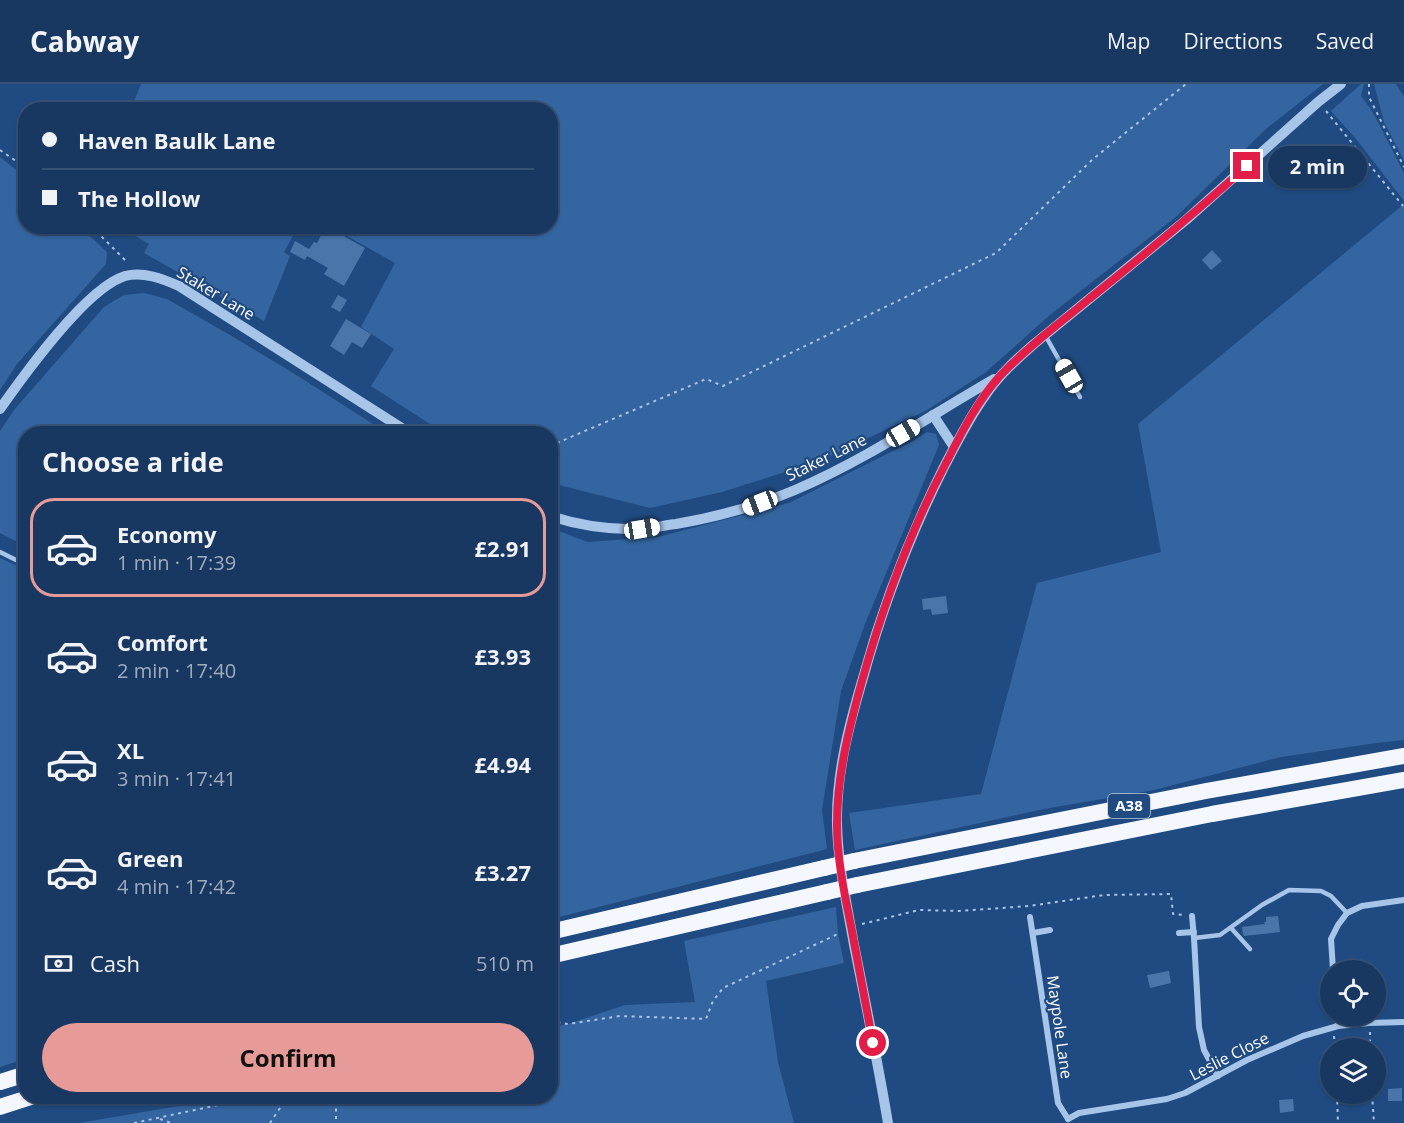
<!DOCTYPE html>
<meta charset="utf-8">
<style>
body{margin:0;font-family:"Open Sans",sans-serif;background:#25436b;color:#f1f3f6;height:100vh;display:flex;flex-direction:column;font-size:22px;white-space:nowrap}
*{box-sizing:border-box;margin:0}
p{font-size:20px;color:#9facbe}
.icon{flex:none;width:33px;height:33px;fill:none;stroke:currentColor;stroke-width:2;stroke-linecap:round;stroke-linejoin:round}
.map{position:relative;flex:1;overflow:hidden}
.panel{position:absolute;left:18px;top:342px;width:540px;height:678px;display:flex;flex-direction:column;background:#183862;border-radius:24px;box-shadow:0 2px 4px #0004,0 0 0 2px #365277}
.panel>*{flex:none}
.hud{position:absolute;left:18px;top:18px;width:540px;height:132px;border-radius:24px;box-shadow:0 2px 4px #0004,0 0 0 2px #365277;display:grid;align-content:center;height:132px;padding:0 24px;background:#183862}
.buttons{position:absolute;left:1320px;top:876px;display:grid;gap:12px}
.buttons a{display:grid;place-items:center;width:66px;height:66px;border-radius:50%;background:#183862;box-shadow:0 2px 4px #0004,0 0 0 2px #365277;font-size:30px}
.end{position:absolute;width:27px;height:27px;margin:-14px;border:8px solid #e11d48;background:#fff;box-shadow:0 0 0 3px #fff}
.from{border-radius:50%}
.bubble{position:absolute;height:42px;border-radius:21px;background:#183862;box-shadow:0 2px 4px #0004,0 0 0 2px #365277;font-size:20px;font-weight:700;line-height:42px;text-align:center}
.car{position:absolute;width:18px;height:36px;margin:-18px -9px;border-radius:8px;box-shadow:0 0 4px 2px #0007;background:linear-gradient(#fff 24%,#345 0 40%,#fff 0 76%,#345 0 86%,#fff 0)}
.hud b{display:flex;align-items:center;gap:21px;height:57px;font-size:22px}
.hud b+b{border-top:2px solid #365277}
.hud i{width:15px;height:15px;background:#f1f3f6}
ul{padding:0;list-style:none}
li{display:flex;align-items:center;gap:18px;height:99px;margin:0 12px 9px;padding:0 12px;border:3px solid transparent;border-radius:24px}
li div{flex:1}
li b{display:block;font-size:22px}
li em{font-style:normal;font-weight:700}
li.on{border-color:#e69b98}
li>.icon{width:54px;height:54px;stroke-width:1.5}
h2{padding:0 24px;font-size:27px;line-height:72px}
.pay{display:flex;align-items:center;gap:15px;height:66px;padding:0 24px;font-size:22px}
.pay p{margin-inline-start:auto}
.button{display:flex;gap:12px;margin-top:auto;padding:12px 24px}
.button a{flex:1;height:69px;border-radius:36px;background:#e69b98;color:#111;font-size:24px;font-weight:700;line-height:69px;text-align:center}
header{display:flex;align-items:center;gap:36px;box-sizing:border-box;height:84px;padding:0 30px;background:#183862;border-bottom:2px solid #365277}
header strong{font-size:28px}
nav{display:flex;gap:33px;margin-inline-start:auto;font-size:21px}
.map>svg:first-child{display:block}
.green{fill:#3465a0}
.building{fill:#4975ab}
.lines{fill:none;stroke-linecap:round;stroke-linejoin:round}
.path{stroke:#a7c5e9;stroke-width:2;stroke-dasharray:3 4.5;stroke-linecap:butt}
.service{stroke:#a7c5e9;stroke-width:4.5}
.minor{stroke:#a7c5e9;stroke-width:6}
.tertiary{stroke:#a7c5e9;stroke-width:10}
.trunk{stroke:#f4f8fe;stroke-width:16}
.trunk-bridge{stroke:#f4f8fe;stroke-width:16}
.route{stroke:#e11d48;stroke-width:8}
.labels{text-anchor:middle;stroke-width:4.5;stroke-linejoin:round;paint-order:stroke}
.shield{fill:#204b82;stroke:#bcc9da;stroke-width:1.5}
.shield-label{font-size:15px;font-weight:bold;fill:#fff}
.street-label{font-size:16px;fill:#fff;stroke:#204b82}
</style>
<header>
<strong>Cabway</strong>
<nav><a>Map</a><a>Directions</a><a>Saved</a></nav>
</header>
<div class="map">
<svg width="1404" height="1039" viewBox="0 0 1404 1039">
<rect width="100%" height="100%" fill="#204b82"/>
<g class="green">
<path d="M 141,0 L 1323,0 L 1267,44 L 1177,132 L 1051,230 L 986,288 L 927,326 L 820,377 L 722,408 L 650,424 L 551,399 L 550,350 L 444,349 L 371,302 L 394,265 L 361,243 L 395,179 L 331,143 L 550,142 L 550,26 L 131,25 Z"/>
<path d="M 1361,0 L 1364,0 L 1361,12 L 1370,24 L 1380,42 L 1404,89 L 1404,117 L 1357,56 L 1331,27 Z"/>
<path d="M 1374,0 L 1396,0 L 1404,13 L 1404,77 L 1384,38 Z"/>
<path d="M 0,73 L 25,93 L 26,142 L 80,143 L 107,168 L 106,180 L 17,280 L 0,306 Z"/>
<path d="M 1404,120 L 1404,656 L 1376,659 L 1281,673 L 1154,706 L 1044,725 L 855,766 L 849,729 L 981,710 L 1037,499 L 1161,468 L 1138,340 Z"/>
<path d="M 120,143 L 298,143 L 284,168 L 290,172 L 264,237 L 144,169 L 149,160 Z"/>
<path d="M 144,209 L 167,215 L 230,251 L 290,287 L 387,349 L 26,350 L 25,462 L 0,449 L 0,347 L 14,326 L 104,223 L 124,211 Z"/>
<path d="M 927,348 L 936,350 L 939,361 L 865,540 L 841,607 L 822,726 L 827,765 L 551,835 L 551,444 L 587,458 L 658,453 L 789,419 L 911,358 Z"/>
<path d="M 0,474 L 26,486 L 25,975 L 0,983 Z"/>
<path d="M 836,823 L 838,850 L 844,879 L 766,897 L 778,978 L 794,1039 L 79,1039 L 231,1013 L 550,1012 L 551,943 L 568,940 L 625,921 L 695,918 L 684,857 Z"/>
</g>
<g class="building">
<path d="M 326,142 L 365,164 L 344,202 L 324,190 L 328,184 L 307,172 L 305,176 L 290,168 L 295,157 L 309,165 L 314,158 L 317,159 Z"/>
<path d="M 1212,166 L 1222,177 L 1211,186 L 1202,176 Z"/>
<path d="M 338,211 L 347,216 L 340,228 L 331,223 Z"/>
<path d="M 346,235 L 371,250 L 362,264 L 352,258 L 344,271 L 330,262 Z"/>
<path d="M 946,512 L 948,529 L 932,531 L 931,525 L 923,526 L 922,515 Z"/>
<path d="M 1278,832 L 1280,848 L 1244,852 L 1243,850 L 1242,843 L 1265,840 L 1264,838 L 1266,838 L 1266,833 Z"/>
<path d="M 1169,887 L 1171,899 L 1150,904 L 1147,891 Z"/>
<path d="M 1402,1004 L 1402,1017 L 1388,1017 L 1388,1005 Z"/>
<path d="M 1293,1015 L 1294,1027 L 1280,1029 L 1279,1016 Z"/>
</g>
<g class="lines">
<g class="path">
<path d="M 1369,0 L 1369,13 L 1404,83"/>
<path d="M 1326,27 L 1403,122"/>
<path d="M 0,66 L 26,84"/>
<path d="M 91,142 L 126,177 L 126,180"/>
<path d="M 550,362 L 706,295 L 723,302 L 996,169 L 1093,75 L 1186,0"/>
<path d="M 862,840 L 919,826 L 959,827 L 1029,822 L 1104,811 L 1171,810 L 1173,830 L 1183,831"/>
<path d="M 550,937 L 568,940 L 620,932 L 706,935 L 713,917 L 723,904 L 840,849"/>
<path d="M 1370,948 L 1370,964"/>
<path d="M 1334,952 L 1335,964"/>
<path d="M 1337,1010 L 1338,1039"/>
<path d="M 1372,1010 L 1374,1039"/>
<path d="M 330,1012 L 336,1017 L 346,1012"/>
<path d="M 336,1017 L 336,1039"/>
<path d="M 1337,1017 L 1373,1015"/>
<path d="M 160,1035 L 171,1039"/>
<path d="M 134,1039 L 260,1012"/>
<path d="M 270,1039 L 288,1012"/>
</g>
<g class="service">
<path d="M 1045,251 L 1080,313"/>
<path d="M 0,468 L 26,481"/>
<path d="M 1231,844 L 1250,865"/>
<path d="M 1194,854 L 1220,851 L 1262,821 L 1289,806 L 1321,807 L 1331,812 L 1347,829"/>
</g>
<g class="minor">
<path d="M 1192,832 L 1194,854 L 1199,943 L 1204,966 L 1218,992"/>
<path d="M 1030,833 L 1058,1019 L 1068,1035"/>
<path d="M 1033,849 L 1050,846"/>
<path d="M 1179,849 L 1194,848"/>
<path d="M 1333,886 L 1331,855 L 1338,841 L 1347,829 L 1362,822 L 1404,816"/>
<path d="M 1337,932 L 1338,942"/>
<path d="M 1068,1035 L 1079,1029 L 1167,1015 L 1185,1009 L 1247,976 L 1303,952 L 1338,942 L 1369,939 L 1404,938"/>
</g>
<g class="tertiary">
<path d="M 0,325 C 24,291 86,204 125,192 C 143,187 163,195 179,202 L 411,350"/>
<path d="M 933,331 L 954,363"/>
<path d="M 550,432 C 581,442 608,446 640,445 C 652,445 664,441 676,440 C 717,433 757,422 795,406 C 865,376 928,333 994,295"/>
<path d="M 888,1039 C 878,980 866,920 854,861 C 847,821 838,781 837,740 C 836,690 849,641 863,594 C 883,521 910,451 944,383 C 957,358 970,332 987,309 C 1000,290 1017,275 1034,260 L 1186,136 L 1318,18 L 1341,0"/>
</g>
<g class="trunk">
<path d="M 854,777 L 1206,707 L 1404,672"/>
<path d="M 857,801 L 1212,730 L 1404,696"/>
<path d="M 550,848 L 824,784"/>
<path d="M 550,872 L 827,808"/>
<path d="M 0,998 L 26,990"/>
<path d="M 0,1023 L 34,1012"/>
</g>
<g class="trunk-bridge">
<path d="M 824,784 L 854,777"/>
<path d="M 827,808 L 857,801"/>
</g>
</g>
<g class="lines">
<path class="route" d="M 873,959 C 866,920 858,881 851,842 C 844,808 837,774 837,740 C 837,691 849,644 862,597 C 883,522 909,450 945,381 C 961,350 976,319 999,293 C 1026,264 1059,240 1089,215 C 1143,172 1196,128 1247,82"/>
</g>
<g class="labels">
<rect class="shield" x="1108" y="710" width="42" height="24" rx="4.5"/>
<g class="shield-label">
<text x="1129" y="727">A38</text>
</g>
<g class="street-label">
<text transform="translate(216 209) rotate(31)" y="6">Staker Lane</text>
<text transform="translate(826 373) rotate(-26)" y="6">Staker Lane</text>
<text transform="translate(1060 943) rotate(82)" y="6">Maypole Lane</text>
<text transform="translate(1229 972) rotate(-27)" y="6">Leslie Close</text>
</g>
</g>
</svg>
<div class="buttons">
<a><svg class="icon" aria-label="locate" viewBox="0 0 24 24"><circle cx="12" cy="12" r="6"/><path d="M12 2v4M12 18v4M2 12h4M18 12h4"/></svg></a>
<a><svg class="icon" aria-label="layers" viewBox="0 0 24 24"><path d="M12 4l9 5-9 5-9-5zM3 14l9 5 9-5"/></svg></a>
</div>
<i class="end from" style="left:873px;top:959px"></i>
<i class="end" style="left:1247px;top:82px"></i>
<div class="bubble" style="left:1268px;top:62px;width:99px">2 min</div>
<i class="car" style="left:1069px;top:292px;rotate:330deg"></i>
<i class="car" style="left:903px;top:349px;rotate:60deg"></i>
<i class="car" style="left:760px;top:419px;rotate:249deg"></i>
<i class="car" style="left:642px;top:445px;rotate:81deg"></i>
<div class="hud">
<b><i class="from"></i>Haven Baulk Lane</b>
<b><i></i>The Hollow</b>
</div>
<section class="panel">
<h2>Choose a ride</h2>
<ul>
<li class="on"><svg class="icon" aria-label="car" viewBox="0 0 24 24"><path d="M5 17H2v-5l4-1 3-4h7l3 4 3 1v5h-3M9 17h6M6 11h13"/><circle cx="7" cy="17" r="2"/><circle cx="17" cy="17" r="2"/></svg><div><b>Economy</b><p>1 min · 17:39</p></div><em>£2.91</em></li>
<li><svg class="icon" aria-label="car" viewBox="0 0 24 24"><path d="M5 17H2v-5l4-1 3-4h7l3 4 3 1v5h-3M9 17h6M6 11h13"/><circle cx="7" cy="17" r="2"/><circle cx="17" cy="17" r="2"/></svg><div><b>Comfort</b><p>2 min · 17:40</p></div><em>£3.93</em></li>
<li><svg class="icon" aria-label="car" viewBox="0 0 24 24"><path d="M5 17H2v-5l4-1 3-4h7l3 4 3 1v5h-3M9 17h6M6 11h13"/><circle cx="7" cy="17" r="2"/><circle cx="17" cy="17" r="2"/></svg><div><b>XL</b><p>3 min · 17:41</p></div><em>£4.94</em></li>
<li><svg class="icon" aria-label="car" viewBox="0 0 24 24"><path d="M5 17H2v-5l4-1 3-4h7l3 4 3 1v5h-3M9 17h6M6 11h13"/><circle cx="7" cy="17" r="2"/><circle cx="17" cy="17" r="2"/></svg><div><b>Green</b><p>4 min · 17:42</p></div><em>£3.27</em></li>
</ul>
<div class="pay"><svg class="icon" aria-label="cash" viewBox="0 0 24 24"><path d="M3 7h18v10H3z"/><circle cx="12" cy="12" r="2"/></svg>Cash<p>510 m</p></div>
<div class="button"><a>Confirm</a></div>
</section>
</div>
